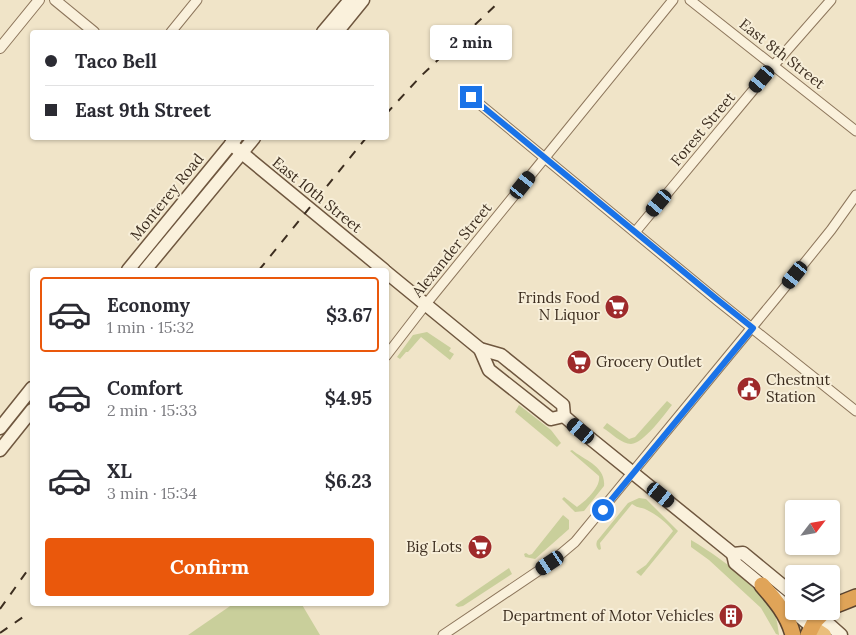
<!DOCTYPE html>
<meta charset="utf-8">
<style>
body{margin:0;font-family:Lora,serif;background:#f7f7f7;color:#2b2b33;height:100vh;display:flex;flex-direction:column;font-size:19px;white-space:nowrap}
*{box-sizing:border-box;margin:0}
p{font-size:16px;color:#7c7c81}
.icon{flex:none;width:28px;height:28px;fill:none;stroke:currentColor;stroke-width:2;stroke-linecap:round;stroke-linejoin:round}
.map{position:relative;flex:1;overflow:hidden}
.side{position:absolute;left:30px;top:268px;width:359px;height:338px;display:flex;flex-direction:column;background:#fff;border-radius:5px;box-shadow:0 1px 4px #0004}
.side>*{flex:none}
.hud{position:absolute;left:30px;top:30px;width:359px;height:110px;border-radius:5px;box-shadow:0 1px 4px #0004;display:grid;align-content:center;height:110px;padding:0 15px;background:#fff}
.needle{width:32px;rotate:59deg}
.buttons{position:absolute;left:785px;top:500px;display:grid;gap:10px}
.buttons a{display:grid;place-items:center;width:55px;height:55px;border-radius:5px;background:#fff;box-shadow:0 1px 4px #0004;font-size:25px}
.end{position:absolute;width:22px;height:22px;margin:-11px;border:6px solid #1a73e8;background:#fff;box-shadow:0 0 0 2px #fff}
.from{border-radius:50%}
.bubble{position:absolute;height:35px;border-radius:5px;background:#fff;box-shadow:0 1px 4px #0004;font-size:16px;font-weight:800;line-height:35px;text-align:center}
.car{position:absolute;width:15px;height:30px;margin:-15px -8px;border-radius:6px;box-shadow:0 0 4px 1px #0007;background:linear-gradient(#222 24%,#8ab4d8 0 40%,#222 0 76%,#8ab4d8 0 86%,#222 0)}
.hud b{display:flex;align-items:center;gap:18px;height:48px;font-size:19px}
.hud b+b{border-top:1px solid #e1e1e2}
.hud i{width:12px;height:12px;background:#2b2b33}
ul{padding:9px 0 0;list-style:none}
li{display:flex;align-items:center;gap:15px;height:75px;margin:0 10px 8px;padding:0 5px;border:2px solid transparent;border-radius:5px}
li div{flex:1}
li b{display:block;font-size:19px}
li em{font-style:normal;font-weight:800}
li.active{border-color:#ea580c}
li>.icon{width:45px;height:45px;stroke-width:1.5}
.primary-button{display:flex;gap:10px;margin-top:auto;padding:10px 15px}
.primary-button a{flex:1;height:58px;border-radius:5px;background:#ea580c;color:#fff;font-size:20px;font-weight:800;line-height:58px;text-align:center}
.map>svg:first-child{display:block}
.green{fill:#c9cf9b}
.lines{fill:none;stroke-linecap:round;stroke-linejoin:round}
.minor-casing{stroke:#8d765c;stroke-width:11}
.tertiary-casing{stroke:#8d765c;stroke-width:12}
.secondary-casing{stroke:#6f573f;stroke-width:15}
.trunk-casing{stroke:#5b4430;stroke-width:16}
.motorway-casing{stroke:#5b4430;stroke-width:18}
.minor{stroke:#faf1dc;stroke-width:9}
.tertiary{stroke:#faf1dc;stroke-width:10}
.secondary{stroke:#faf1dc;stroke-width:12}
.trunk{stroke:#eabe7c;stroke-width:14}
.motorway{stroke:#e0a458;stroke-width:15}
.rail{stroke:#3d2e20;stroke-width:2;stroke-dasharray:9 9;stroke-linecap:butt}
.route{stroke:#1a73e8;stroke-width:6}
.labels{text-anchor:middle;stroke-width:4;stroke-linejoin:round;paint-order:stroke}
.street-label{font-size:15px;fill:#3d2e20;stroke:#f7eed8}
.poi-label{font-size:15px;fill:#3d2e20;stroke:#f7eed8;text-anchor:end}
</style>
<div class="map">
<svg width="856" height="635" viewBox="0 0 856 635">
<rect width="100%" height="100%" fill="#f0e4c8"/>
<g class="green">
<path d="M 427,332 L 451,348 L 449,351 L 454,354 L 450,360 L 421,337 L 408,352 L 406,352 L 400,359 L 397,357 L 413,335 Z"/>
<path d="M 667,401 L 672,405 C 664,415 644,443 631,444 C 622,444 611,433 603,428 L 607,423 L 629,439 L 635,437 Z"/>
<path d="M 519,405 L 551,430 L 561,443 L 557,447 L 515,412 Z"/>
<path d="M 572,450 C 584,460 606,466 604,486 L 584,511 L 575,512 L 562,499 L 564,497 L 577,507 C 586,501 601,487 599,476 L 570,451 Z"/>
<path d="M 639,498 L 646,499 L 678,531 L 641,576 L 636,572 L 646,565 L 673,531 C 668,523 655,514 647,510 C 642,507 639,509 632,504 L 600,543 L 601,549 L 599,550 C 596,547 596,544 597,541 L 628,503 Z"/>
<path d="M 563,515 L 569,520 L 569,529 L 535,559 L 525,557 L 524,554 L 526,553 L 529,555 L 532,554 Z"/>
<path d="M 691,540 C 712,552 766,590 774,612 C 777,619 778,628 779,635 L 776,634 L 761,608 L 709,560 L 691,547 Z"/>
<path d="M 509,568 L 512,574 L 463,606 L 458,607 L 455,605 Z"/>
<path d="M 236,602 L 261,603 L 262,604 L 301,603 L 320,635 L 188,635 Z"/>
</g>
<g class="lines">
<defs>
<g id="minor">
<path d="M 690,0 L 856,131"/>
<path d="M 171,32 L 197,0"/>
<path d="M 471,97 L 718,301 L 856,411"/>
<path d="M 636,231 L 774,65 L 831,0"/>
<path d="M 386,356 L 426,304 L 673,0"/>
<path d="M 443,635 L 550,563 L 575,542 L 777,297 L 831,230 L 856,195"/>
</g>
<g id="tertiary">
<path d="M 55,0 L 94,32"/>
<path d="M 0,48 L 39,0"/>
</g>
<g id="secondary">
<path d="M 323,32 L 350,0"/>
<path d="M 337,32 L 363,0"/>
<path d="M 231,144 L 384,270"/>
<path d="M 128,270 L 236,138"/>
<path d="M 145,270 L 254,138"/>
<path d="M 386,272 L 480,349 L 501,355 L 563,405 L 564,416 L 581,431 L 733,554 L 743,553 L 794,595"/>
<path d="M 480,349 L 489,370 L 551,419 L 564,416"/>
<path d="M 0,428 L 32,388"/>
<path d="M 0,450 L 32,410"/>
<path d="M 733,554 L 735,563 L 812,627"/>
<path d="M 814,611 L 841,635"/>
</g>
<path id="trunk" d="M 812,627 L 824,635"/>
<g id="motorway">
<path d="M 762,585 C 775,600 788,615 793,635"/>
<path d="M 831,607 L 856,597"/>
<path d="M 808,635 L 815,621 L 825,611"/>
</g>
</defs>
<use href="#minor" class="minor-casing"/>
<use href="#tertiary" class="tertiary-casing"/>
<use href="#secondary" class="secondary-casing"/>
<use href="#trunk" class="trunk-casing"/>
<use href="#motorway" class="motorway-casing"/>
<use href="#minor" class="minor"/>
<use href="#tertiary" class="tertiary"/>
<use href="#secondary" class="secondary"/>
<use href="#trunk" class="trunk"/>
<use href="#motorway" class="motorway"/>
<g class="rail">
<path d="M 386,114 L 421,76 L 501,0"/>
<path d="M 259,270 L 366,138"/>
<path d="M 0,609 L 32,564"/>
<path d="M 0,633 L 26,615"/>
</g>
</g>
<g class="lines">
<path class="route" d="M 471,97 L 718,300 L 753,328 L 603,510"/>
</g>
<defs>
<symbol id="supermarket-disc" viewBox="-11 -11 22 22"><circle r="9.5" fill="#9e2a2b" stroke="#f7eed8"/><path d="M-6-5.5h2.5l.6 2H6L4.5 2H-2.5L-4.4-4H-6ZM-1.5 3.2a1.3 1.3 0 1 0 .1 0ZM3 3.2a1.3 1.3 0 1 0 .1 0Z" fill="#fff"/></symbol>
<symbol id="civic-disc" viewBox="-11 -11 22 22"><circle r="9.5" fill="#9e2a2b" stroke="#f7eed8"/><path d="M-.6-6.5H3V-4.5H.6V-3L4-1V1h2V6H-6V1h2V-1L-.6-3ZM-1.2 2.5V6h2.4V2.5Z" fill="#fff"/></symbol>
<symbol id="building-disc" viewBox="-11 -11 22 22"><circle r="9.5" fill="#9e2a2b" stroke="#f7eed8"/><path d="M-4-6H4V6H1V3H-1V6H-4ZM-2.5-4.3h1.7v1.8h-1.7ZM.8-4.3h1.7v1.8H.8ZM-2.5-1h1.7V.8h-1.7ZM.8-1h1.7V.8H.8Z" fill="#fff"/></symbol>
</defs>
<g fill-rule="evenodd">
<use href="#supermarket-disc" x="603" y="293" width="28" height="28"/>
<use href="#supermarket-disc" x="565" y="348" width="28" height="28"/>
<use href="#civic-disc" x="735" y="375" width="28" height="28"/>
<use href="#supermarket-disc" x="466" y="533" width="28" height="28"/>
<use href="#building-disc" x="717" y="602" width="28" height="28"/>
</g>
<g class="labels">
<g class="street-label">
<text transform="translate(782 54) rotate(38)" y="5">East 8th Street</text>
<text transform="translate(703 129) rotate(-50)" y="5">Forest Street</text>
<text transform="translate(317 195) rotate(39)" y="5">East 10th Street</text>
<text transform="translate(167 197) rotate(-51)" y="5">Monterey Road</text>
<text transform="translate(452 250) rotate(-51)" y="5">Alexander Street</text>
</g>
<g class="poi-label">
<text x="600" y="303">Frinds Food<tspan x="600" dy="17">N Liquor</tspan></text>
<text x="596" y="367" text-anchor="start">Grocery Outlet</text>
<text x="766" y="385" text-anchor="start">Chestnut<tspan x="766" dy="17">Station</tspan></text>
<text x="462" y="552">Big Lots</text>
<text x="714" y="621">Department of Motor Vehicles</text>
</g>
</g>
</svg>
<div class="buttons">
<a><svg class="needle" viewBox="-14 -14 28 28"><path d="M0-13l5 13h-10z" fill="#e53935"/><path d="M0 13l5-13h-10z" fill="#7c7c81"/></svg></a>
<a><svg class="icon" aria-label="layers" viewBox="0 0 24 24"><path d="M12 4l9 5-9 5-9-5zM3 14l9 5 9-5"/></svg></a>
</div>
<i class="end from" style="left:603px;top:510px"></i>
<i class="end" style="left:471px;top:97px"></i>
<div class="bubble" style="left:430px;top:25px;width:82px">2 min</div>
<i class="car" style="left:762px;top:79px;rotate:220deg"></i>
<i class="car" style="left:523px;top:185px;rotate:39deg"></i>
<i class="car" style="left:659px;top:203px;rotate:220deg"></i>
<i class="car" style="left:795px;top:275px;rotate:219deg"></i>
<i class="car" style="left:581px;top:431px;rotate:310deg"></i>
<i class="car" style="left:661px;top:495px;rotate:129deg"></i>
<i class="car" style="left:550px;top:563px;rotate:236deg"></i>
<div class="hud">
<b><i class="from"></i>Taco Bell</b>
<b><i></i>East 9th Street</b>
</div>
<section class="side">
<ul>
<li class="active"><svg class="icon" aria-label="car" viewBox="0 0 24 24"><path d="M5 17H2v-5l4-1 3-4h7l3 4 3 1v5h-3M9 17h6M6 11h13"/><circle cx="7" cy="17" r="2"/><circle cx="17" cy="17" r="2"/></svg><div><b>Economy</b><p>1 min · 15:32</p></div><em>$3.67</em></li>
<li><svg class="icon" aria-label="car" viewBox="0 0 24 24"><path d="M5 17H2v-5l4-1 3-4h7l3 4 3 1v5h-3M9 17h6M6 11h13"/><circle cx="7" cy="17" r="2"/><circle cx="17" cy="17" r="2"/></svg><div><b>Comfort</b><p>2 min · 15:33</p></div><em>$4.95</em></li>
<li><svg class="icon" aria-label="car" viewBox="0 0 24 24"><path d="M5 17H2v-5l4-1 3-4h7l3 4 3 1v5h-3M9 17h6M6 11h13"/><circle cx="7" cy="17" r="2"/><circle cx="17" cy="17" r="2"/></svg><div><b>XL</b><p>3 min · 15:34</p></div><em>$6.23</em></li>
</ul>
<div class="primary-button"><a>Confirm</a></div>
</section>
</div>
